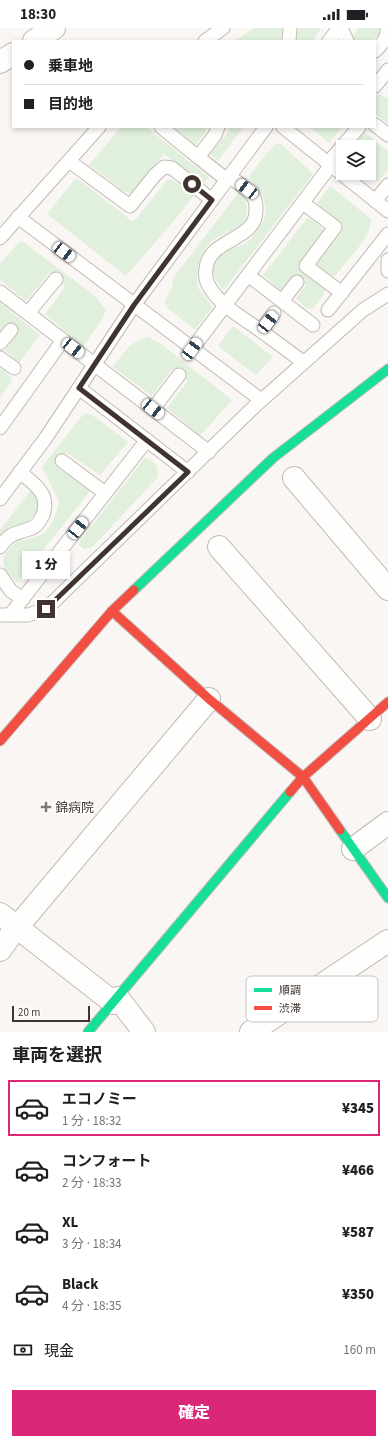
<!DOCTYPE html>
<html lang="ja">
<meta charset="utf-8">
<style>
body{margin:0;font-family:"Source Sans 3","Noto Sans JP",sans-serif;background:#f6f6f6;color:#202124;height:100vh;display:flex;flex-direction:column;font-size:15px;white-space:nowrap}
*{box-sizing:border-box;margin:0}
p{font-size:13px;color:#757577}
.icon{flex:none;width:22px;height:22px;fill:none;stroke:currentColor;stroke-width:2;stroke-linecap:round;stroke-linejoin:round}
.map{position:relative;height:1004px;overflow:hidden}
.sheet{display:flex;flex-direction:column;background:#fff;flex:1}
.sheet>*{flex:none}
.guide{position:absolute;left:12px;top:12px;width:364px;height:88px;border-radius:0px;box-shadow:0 2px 6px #0003;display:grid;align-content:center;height:88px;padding:0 12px;background:#fff}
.buttons{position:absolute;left:336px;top:112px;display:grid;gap:8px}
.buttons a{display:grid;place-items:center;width:40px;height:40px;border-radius:0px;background:#fff;box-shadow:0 2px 6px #0003;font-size:20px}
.scale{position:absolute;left:12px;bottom:10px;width:78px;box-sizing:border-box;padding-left:4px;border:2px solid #41342e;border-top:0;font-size:11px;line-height:14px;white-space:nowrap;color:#41342e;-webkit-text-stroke:3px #fff;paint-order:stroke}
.end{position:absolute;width:18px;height:18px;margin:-9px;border:5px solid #41342e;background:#fff;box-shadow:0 0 0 2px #fff}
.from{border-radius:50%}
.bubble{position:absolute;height:28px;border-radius:0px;background:#fff;box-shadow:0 2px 6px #0003;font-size:13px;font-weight:800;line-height:28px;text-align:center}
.car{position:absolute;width:12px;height:24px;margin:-12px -6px;border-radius:5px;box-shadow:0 0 3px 1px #0007;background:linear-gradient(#fff 24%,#345 0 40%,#fff 0 76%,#345 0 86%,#fff 0)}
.guide b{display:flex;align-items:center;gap:14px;height:38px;font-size:15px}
.guide b+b{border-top:1px solid #e0e0e0}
.guide i{width:10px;height:10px;background:#202124}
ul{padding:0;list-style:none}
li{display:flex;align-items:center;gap:12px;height:56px;margin:0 8px 6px;padding:0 4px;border:2px solid transparent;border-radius:0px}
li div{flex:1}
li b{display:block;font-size:15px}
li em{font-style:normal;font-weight:800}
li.current{border-color:#db2777}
li>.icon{width:36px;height:36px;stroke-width:1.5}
h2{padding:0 12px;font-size:18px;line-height:48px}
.pay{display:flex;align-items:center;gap:10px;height:44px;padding:0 12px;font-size:15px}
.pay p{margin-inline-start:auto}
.primary-button{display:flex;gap:8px;margin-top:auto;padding:8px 12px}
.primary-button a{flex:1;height:46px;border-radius:0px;background:#db2777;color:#fff;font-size:16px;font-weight:800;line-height:46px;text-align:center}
.status{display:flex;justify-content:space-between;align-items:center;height:28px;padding:0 20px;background:#fff;direction:ltr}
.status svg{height:11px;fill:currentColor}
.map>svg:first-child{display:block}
.green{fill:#e0f0dc}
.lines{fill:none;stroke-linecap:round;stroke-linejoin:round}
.lane-casing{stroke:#c1bab6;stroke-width:15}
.street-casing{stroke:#c1bab6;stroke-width:24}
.fast-casing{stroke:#c1bab6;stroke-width:11}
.jam-casing{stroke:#c1bab6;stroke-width:11}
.lane{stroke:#fefefd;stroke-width:13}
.street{stroke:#fefefd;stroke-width:22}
.fast{stroke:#16e098;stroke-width:9}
.jam{stroke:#f24e42;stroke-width:9}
.route{stroke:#41342e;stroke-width:5}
.poi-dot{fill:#827873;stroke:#fff;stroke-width:1.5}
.labels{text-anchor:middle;stroke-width:3.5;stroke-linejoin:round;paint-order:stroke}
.poi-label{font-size:13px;fill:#41342e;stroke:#fff;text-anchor:start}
.key{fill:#fff;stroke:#c6c2c0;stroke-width:1}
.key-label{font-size:11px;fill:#41342e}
</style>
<div class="status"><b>18:30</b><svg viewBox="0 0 49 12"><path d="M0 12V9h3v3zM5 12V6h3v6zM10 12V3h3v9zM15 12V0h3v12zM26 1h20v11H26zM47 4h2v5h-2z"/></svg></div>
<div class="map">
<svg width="388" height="1004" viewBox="0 0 388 1004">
<rect width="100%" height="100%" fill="#faf6f4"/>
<g class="green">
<path d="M 254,0 L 282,0 L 281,13 L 235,13 Z"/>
<path d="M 299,0 L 321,0 L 313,13 L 294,13 Z"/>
<path d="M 358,0 L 380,0 L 378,8 L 372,13 L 353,13 L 351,12 Z"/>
<path d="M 378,66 L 388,70 L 388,96 L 375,86 L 375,70 Z"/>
<path d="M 121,99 L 146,99 L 209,149 L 203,156 L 164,126 L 135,163 L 129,165 L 124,163 L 89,137 Z"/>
<path d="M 174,99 L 206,99 L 206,104 L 195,117 Z"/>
<path d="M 227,99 L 243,99 L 218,133 L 210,126 L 230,102 Z"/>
<path d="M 311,99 L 342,99 L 329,115 Z"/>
<path d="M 364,104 L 388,123 L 388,142 L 378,154 L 367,145 L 369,145 L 369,119 L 353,119 Z"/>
<path d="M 276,116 L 281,116 L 313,146 L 224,262 C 212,251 206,234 223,223 C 229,219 239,219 246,215 C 250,213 253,208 256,204 C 274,183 264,168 249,149 L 265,127 Z"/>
<path d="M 75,151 L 81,153 L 132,193 L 137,190 L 167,152 L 171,151 L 194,167 L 178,188 L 126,248 L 47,186 Z"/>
<path d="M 330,158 L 371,191 C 373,207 345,235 335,248 L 331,248 L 315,235 L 343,197 L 317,175 Z"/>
<path d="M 239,164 C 249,172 250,191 238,199 C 227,206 215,207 207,219 C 197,232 196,243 198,260 L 209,273 L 212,280 L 195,302 L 168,280 L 165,273 L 172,260 L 173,250 Z"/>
<path d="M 308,189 L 323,201 L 324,205 L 297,238 L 325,261 L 323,268 L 312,281 L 306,280 L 296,270 L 306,257 L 295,248 L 282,263 L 263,247 Z"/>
<path d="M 22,213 L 95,268 L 106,282 L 100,295 L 83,318 L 45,286 L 64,261 L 64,257 L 49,245 L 26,273 L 0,252 L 0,236 L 19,214 Z"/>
<path d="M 0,274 L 40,307 L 19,335 L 4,322 L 18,303 L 7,295 L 0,304 Z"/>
<path d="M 233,298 L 273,329 L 256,347 L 218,318 Z"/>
<path d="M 148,309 L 161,316 L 232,372 L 200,408 L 167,380 L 188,353 L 172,341 L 152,368 L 113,339 C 123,326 131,312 148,309 Z"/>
<path d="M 0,340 L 12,350 L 10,356 L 0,369 Z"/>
<path d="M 86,385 L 95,389 L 128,414 L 100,447 L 66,424 L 55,438 L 90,463 L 17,555 L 4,541 L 3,530 L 10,520 L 17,514 L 41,507 L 50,498 L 56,486 L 59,473 L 42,439 L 82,388 Z"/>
<path d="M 145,430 L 151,432 L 157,438 L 158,449 L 98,513 L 90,520 L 83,521 L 79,517 L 80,513 Z"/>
<path d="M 31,462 L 37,470 L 39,482 L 25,496 L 12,500 L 0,508 L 0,502 Z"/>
</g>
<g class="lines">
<defs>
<g id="lane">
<path d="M 341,0 L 347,13"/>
<path d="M 205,13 L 223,0"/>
<path d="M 289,13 L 290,0"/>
<path d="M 329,13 L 339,0"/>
<path d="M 375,23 C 382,16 388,10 387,0"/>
<path d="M 375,58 L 388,42"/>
<path d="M 375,97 L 388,107"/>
<path d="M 161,99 L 198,129 L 215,107 L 218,99"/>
<path d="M 283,99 L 388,183"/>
<path d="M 198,129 L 227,152"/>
<path d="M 69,133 L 130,178 L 155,147 L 164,139 L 172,140 L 212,172"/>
<path d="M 328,135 L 359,99"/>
<path d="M 229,148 C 238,155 248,161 254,170 C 256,174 256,178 256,182 C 257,213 208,210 206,241 C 205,246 206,253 209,258 C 219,276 238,287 254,298 C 271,310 287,322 303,334"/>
<path d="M 375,173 L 388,157"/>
<path d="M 303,175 L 335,199 L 306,238 L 342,265"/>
<path d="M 18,189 L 261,372"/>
<path d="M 0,210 L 99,99"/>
<path d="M 388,232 L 388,243"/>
<path d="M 248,247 L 313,297"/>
<path d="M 0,264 L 209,424"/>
<path d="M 282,273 L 297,254"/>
<path d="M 328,282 L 388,206"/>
<path d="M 28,285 L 56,251"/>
<path d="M 261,303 L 274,285"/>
<path d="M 0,315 L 11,302"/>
<path d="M 192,321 L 331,137"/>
<path d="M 0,330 L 14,340"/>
<path d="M 79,360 L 188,444"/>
<path d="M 153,381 L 179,347"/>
<path d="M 0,400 L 63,312"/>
<path d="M 62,433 L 105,465"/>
<path d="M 0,471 L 45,411 L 134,277 L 266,99"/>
<path d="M 0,519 C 12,502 17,507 34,499 C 38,496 41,491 43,487 C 50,465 35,457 20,444"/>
<path d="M 0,547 L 11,563 L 23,571"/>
<path d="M 0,587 L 28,587 L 46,581 L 255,378 L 363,282 L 388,266"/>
<path d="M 10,587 L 147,412"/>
</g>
<g id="street">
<path d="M 34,13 L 54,0"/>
<path d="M 0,34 L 13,26"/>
<path d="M 294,450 L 388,561"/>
<path d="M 219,519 L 370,691"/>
<path d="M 353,821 L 388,795"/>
<path d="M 0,886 L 114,975"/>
<path d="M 0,922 L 13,904 L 209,671"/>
<path d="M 118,970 L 144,1004"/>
<path d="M 251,1004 L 388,913"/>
</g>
<g id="fast">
<path d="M 134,562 L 273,430 L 388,341"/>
<path d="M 340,802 L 388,870"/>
<path d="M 88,1004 L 290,764"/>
</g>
<g id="jam">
<path d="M 112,583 L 209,671 L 303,749 L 340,802"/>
<path d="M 0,713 L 112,583 L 134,562"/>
<path d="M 290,764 L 303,749 L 388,674"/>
</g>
</defs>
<use href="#lane" class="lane-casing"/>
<use href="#street" class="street-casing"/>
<use href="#fast" class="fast-casing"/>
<use href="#jam" class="jam-casing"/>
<use href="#lane" class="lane"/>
<use href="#street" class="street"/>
<use href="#fast" class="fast"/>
<use href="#jam" class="jam"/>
</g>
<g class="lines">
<path class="route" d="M 46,581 L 188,444 L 79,360 L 134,277 L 212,172 L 192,156"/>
</g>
<path class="poi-dot" d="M44 773h4v4h4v4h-4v4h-4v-4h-4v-4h4z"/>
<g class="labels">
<g class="poi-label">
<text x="55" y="784">錦病院</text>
</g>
</g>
<rect x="246" y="948" width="132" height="46" rx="6" class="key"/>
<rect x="254" y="960" width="18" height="4" fill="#16e098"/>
<rect x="254" y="978" width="18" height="4" fill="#f24e42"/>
<g class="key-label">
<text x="279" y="966">順調</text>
<text x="279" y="984">渋滞</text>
</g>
</svg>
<div class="buttons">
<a><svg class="icon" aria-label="layers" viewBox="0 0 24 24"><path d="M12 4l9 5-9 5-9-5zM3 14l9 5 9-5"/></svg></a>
</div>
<div class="scale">20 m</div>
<i class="end from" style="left:192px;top:156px"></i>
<i class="end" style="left:46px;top:581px"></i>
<div class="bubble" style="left:22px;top:523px;width:48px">1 分</div>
<i class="car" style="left:247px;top:161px;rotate:307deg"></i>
<i class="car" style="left:64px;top:224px;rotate:127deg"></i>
<i class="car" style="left:268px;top:294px;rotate:38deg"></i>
<i class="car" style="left:73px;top:320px;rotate:128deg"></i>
<i class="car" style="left:192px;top:321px;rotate:37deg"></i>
<i class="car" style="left:153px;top:381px;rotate:128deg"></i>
<i class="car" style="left:78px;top:500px;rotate:38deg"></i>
<div class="guide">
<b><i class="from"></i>乗車地</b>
<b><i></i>目的地</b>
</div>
</div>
<section class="sheet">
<h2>車両を選択</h2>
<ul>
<li class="current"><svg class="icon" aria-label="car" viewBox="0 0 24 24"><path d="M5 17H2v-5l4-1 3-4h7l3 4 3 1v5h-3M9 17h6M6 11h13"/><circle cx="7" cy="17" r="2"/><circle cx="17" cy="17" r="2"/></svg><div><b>エコノミー</b><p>1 分 · 18:32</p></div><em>¥345</em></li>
<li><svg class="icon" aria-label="car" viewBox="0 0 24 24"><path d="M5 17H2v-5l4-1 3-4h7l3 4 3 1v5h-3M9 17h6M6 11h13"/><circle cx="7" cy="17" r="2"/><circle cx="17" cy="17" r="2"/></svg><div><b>コンフォート</b><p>2 分 · 18:33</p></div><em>¥466</em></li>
<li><svg class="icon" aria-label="car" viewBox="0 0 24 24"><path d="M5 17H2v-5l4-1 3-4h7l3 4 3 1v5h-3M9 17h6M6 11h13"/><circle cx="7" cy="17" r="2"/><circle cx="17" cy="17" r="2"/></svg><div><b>XL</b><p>3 分 · 18:34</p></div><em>¥587</em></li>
<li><svg class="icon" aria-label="car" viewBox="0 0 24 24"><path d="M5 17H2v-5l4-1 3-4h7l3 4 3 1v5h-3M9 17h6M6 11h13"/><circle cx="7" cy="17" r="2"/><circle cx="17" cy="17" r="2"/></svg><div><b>Black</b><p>4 分 · 18:35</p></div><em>¥350</em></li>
</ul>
<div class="pay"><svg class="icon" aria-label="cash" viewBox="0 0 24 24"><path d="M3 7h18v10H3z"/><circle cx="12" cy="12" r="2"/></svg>現金<p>160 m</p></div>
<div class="primary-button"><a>確定</a></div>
</section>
